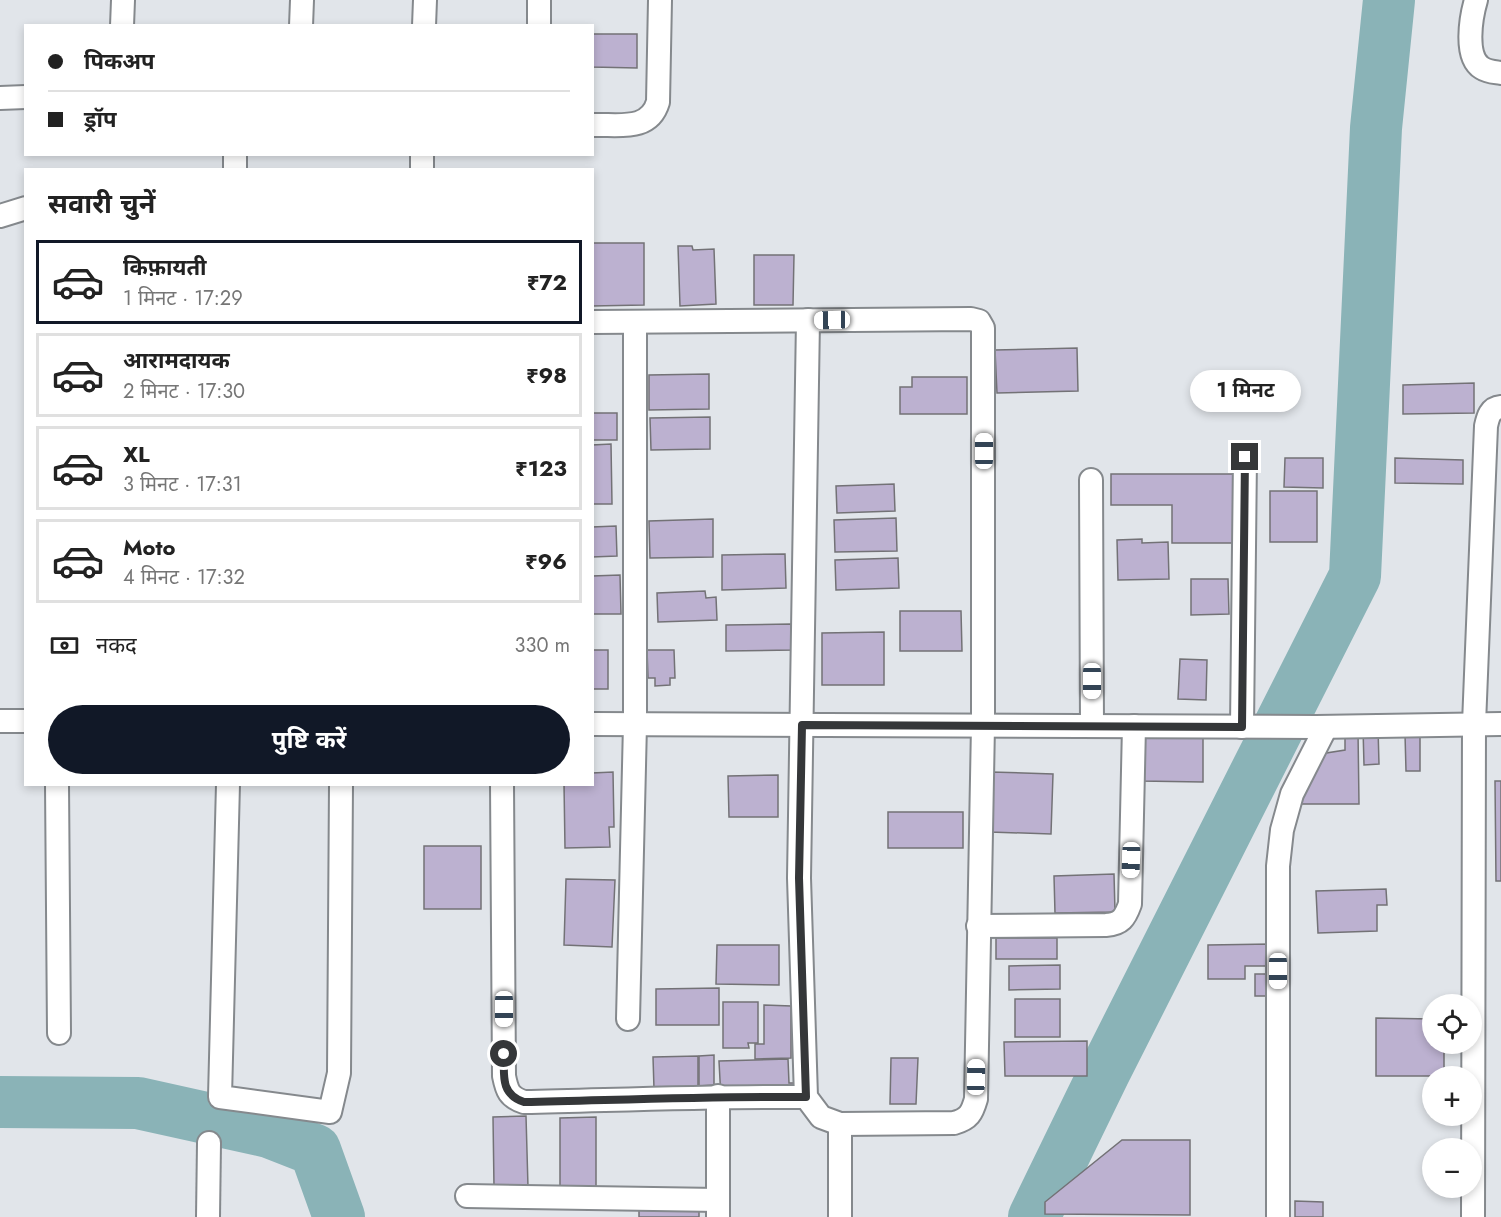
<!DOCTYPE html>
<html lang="hi">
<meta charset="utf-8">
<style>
body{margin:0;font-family:Jost,"Noto Sans Devanagari",sans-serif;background:#f2f2f2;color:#222;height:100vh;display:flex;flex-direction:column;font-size:22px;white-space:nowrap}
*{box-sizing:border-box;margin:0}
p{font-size:20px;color:#767676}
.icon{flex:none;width:33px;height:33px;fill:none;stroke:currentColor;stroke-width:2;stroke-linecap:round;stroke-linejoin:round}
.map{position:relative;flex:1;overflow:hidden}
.sheet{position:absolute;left:24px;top:168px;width:570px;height:618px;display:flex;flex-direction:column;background:#fff;border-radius:0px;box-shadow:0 3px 9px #0003}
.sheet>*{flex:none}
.top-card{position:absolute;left:24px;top:24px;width:570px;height:132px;border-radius:0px;box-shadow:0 3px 9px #0003;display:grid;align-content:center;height:132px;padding:0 24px;background:#fff}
.controls{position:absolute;left:1422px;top:994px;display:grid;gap:12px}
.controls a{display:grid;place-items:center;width:60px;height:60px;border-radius:50%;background:#fff;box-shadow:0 3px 9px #0003;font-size:30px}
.end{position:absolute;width:27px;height:27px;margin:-14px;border:8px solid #353739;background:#fff;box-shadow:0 0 0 3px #fff}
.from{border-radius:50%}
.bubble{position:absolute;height:42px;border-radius:21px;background:#fff;box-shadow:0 3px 9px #0003;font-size:20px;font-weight:700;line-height:42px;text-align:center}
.car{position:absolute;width:18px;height:36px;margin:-18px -9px;border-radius:8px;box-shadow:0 0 4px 2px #0007;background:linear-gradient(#fff 24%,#345 0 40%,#fff 0 76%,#345 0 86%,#fff 0)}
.top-card b{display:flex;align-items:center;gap:21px;height:57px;font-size:22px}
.top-card b+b{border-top:2px solid #e0e0e0}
.top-card i{width:15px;height:15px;background:#222}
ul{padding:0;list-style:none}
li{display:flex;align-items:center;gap:18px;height:84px;margin:0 12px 9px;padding:0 12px;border:3px solid #e0e0e0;border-radius:0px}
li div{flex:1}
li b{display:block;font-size:22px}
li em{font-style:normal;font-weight:700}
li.current{border-color:#111827}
li>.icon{width:54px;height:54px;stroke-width:1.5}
h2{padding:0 24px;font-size:27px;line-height:72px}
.pay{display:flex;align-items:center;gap:15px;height:66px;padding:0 24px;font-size:22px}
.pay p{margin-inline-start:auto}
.button{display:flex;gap:12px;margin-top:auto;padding:12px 24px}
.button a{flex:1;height:69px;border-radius:36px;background:#111827;color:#fff;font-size:24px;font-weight:700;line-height:69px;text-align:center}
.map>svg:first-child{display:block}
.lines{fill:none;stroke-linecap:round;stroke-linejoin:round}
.river{stroke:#8ab3b7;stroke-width:52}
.building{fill:#bcb1d0;stroke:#737276;stroke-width:1.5}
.minor-casing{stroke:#85898d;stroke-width:26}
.minor{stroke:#fff;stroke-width:22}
.route{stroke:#353739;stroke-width:8}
</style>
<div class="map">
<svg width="1501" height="1217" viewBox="0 0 1501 1217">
<rect width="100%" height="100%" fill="#e1e5ea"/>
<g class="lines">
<g class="river">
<path d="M 0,1102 L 138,1103 L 269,1132 L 315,1150 L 339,1217"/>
<path d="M 1034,1217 L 1104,1073 L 1355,576 L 1376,128 L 1389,0"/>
</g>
</g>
<g class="building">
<path d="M 592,34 L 637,34 L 637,68 L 592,67 Z"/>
<path d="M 592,243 L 644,243 L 644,305 L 592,306 Z"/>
<path d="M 678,246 L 692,246 L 693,250 L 714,249 L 716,304 L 680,306 Z"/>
<path d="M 754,255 L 794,255 L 793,305 L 754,305 Z"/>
<path d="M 1077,348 L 1078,391 L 997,393 L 995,350 Z"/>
<path d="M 709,374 L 709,409 L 649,410 L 649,375 Z"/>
<path d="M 912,377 L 967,377 L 967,414 L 900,414 L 900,387 L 912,387 Z"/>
<path d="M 1474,383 L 1474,413 L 1403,414 L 1403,385 Z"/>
<rect x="592" y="413" width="25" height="27"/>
<path d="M 710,417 L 710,449 L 651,450 L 650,418 Z"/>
<path d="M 611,444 L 612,504 L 592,504 L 592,445 Z"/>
<path d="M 1285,458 L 1323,458 L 1323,488 L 1284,487 Z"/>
<path d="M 1395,458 L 1463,460 L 1463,484 L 1395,483 Z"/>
<path d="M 1111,474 L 1237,474 L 1237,543 L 1172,543 L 1172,505 L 1111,505 Z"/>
<path d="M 894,484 L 895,511 L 837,513 L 836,486 Z"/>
<rect x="1270" y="491" width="47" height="51"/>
<path d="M 896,518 L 897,551 L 835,552 L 834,520 Z"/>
<path d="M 713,519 L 713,557 L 650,558 L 649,521 Z"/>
<path d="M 616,526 L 617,556 L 592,557 L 592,527 Z"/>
<path d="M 1142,539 L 1142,543 L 1168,542 L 1169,579 L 1118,580 L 1117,540 Z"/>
<path d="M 785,554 L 786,588 L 722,590 L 722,555 Z"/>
<path d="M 898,558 L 899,588 L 836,590 L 835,560 Z"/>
<path d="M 620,575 L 621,614 L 592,614 L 592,576 Z"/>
<path d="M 1191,579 L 1228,579 L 1229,614 L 1191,615 Z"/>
<path d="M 705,591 L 706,598 L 716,597 L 717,620 L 658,622 L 657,593 Z"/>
<path d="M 900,611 L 961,611 L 962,651 L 900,651 Z"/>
<path d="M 791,624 L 792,650 L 726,651 L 726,625 Z"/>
<path d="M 884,632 L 884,685 L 822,685 L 822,633 Z"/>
<rect x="592" y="650" width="16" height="39"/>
<path d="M 647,650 L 674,650 L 675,678 L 670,678 L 670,685 L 655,686 L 655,678 L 648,678 Z"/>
<path d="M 1180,659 L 1207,660 L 1206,700 L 1178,699 Z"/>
<path d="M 1363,728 L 1378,728 L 1379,764 L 1364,765 Z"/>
<path d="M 1345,731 L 1358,731 L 1359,804 L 1294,804 L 1320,754 L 1345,750 Z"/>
<path d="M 1405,734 L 1420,735 L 1420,771 L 1406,771 Z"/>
<path d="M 1141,737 L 1203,738 L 1203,782 L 1140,781 Z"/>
<path d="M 613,772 L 614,827 L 609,827 L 610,847 L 565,848 L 564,784 L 592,784 L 592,773 Z"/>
<path d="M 991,772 L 1053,774 L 1051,834 L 990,832 Z"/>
<path d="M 778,775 L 778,817 L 729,817 L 728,776 Z"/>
<path d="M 1495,781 L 1501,781 L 1501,881 L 1496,881 Z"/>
<rect x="888" y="812" width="75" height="36"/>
<rect x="424" y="846" width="57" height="63"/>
<path d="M 1114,874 L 1115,912 L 1055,913 L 1054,876 Z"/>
<path d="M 566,879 L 615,880 L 612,947 L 564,945 Z"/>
<path d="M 1386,889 L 1387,905 L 1377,905 L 1377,931 L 1318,933 L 1316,891 Z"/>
<rect x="996" y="938" width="61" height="21"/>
<path d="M 1272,944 L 1272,966 L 1245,966 L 1245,979 L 1208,979 L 1208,945 Z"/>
<path d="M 717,945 L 779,945 L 779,985 L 716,984 Z"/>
<path d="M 1060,965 L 1060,989 L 1009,990 L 1009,966 Z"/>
<path d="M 1255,974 L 1272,974 L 1273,996 L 1255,996 Z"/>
<path d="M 719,988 L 719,1025 L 656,1025 L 656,989 Z"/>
<rect x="1015" y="999" width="45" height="38"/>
<path d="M 723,1002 L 758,1002 L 758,1043 L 748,1043 L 749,1048 L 723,1048 Z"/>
<path d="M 764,1005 L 791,1006 L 791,1058 L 755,1059 L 755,1044 L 764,1044 Z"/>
<path d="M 1376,1018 L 1432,1019 L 1432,1044 L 1444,1044 L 1444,1076 L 1376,1076 Z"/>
<path d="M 1087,1041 L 1087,1076 L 1005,1076 L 1004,1042 Z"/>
<path d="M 714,1055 L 714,1085 L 699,1086 L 699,1056 Z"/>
<path d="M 698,1056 L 698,1088 L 654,1089 L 653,1057 Z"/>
<path d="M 891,1058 L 918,1058 L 916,1104 L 890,1104 Z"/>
<path d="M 788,1059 L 789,1083 L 798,1083 L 799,1104 L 721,1099 L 719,1061 Z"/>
<path d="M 526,1116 L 528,1187 L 494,1187 L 493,1117 Z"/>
<path d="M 596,1117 L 596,1187 L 560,1188 L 560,1118 Z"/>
<path d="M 1122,1140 L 1190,1140 L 1190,1215 L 1045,1214 L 1045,1202 Z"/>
<path d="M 1295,1201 L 1323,1202 L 1323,1217 L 1295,1217 Z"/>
<path d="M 699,1208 L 699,1217 L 639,1217 L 639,1209 Z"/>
</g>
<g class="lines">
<defs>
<g id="minor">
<path d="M 1476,0 C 1471,17 1464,57 1482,68 C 1488,72 1495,72 1501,73"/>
<path d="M 122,26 L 123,0"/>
<path d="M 301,26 L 302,0"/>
<path d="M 424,26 L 425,0"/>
<path d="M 539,26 L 539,0"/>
<path d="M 0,98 L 26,97"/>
<path d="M 592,125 C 619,124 649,132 658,102 L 660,0"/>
<path d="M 235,170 L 235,154"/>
<path d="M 422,170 L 422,154"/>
<path d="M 0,216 L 26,208"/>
<path d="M 808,320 L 799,878 L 806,1097 L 821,1117 L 840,1124 L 840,1217"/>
<path d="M 592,322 L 971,319 L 979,321 L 983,328 L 983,725 L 976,1099 C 972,1113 969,1119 954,1123 L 840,1124"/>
<path d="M 1091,480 L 1092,726"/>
<path d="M 0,721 L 26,721"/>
<path d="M 592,724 L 1316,727 L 1501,724"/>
<path d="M 1242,727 L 1245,457"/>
<path d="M 57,784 L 59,1033"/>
<path d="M 228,784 L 220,1097 L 330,1112 L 339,1073 L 341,784"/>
<path d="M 502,784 L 504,1076 C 507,1091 509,1097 524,1102 C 618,1100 712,1096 806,1097"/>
<path d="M 978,926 L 1106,925 C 1121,924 1125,918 1130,904 L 1134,726"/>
<path d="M 628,1019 L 635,724 L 635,322"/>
<path d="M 718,1096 L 718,1217"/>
<path d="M 467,1196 L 718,1200"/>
<path d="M 208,1217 L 209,1143"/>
<path d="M 1278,1217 L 1278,866 L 1282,830 L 1292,794 L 1326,727"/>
<path d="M 1473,1217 L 1474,724 L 1486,426 C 1488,417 1490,408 1501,407"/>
</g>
</defs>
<use href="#minor" class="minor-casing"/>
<use href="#minor" class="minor"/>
</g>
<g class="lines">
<path class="route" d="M 504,1054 C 504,1075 500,1094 524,1102 C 618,1100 712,1096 806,1097 L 799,878 L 802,725 L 1242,727 L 1245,457"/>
</g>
</svg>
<div class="controls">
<a><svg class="icon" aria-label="locate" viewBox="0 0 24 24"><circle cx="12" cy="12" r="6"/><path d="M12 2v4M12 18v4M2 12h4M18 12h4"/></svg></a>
<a>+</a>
<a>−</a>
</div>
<i class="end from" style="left:504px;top:1054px"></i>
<i class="end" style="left:1245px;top:457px"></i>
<div class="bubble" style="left:1190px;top:370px;width:111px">1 मिनट</div>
<i class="car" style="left:832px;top:320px;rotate:269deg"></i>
<i class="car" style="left:984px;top:451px;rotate:0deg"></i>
<i class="car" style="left:1092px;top:681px;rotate:180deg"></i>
<i class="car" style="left:1131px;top:860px;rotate:182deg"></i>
<i class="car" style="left:1278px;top:971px;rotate:180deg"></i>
<i class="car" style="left:504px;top:1009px;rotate:180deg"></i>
<i class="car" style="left:976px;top:1077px;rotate:1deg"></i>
<div class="top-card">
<b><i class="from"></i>पिकअप</b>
<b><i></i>ड्रॉप</b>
</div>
<section class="sheet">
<h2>सवारी चुनें</h2>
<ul>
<li class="current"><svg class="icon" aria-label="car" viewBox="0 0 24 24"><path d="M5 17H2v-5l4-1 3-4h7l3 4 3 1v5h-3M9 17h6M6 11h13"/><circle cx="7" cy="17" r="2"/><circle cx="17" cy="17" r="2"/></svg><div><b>किफ़ायती</b><p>1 मिनट · 17:29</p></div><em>₹72</em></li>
<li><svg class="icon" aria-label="car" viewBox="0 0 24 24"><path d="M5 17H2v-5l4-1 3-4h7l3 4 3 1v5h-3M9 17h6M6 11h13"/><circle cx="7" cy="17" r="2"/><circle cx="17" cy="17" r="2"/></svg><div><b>आरामदायक</b><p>2 मिनट · 17:30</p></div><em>₹98</em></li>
<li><svg class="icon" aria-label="car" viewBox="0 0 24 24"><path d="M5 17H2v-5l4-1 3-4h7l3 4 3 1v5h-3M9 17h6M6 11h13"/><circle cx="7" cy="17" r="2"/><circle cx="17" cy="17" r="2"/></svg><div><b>XL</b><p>3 मिनट · 17:31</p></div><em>₹123</em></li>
<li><svg class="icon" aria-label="car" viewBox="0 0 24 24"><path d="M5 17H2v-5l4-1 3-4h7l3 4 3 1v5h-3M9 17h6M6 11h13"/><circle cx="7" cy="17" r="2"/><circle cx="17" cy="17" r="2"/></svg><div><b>Moto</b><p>4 मिनट · 17:32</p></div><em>₹96</em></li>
</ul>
<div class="pay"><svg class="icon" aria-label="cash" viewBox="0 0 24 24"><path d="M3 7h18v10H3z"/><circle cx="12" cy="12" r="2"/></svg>नकद<p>330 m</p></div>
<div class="button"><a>पुष्टि करें</a></div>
</section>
</div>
